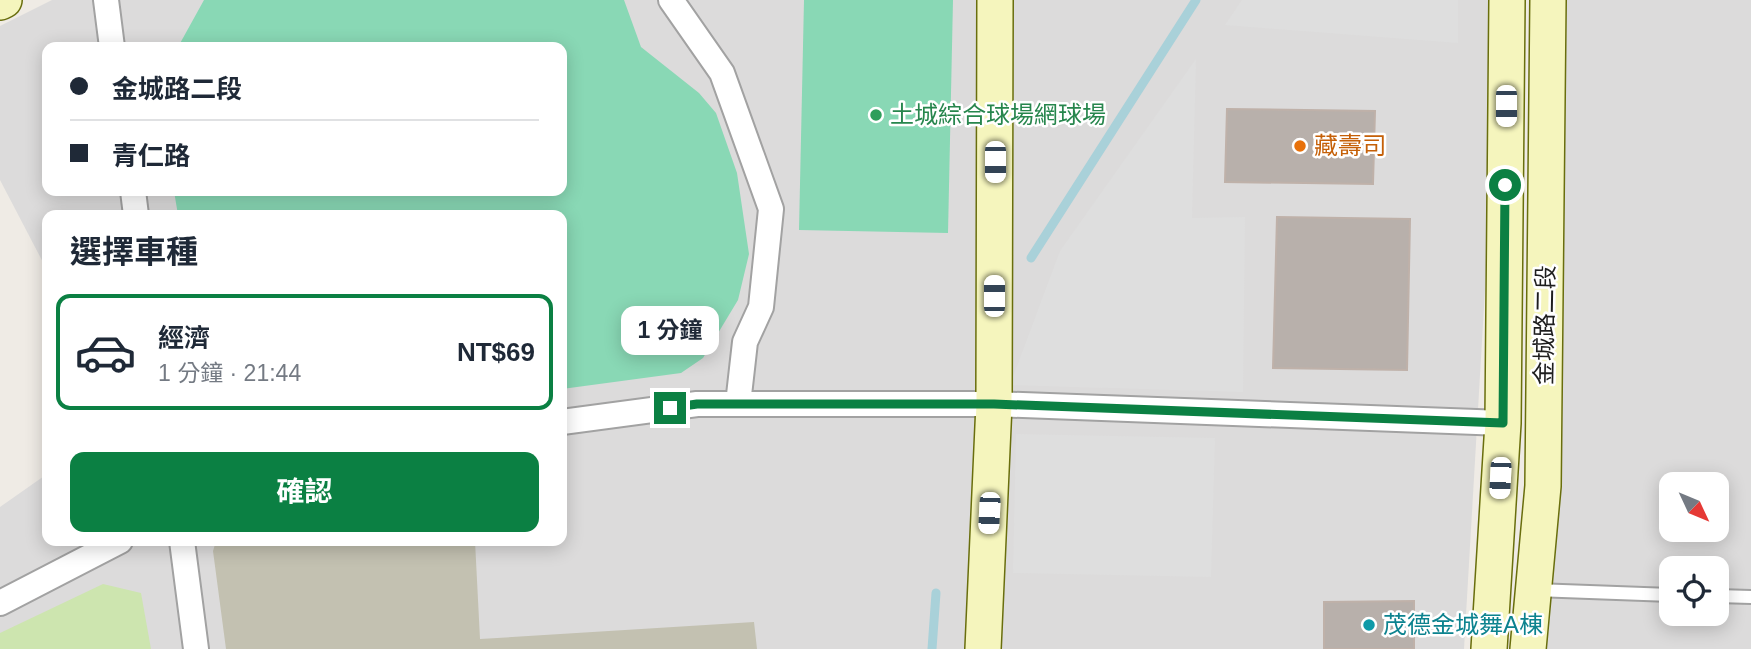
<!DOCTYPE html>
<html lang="zh-TW">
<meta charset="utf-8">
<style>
body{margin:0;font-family:Arial,"Noto Sans TC",sans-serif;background:#f2f2f3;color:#1f2937;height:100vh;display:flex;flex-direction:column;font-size:26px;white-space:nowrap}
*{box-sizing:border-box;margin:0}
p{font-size:23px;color:#747a83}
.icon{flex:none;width:38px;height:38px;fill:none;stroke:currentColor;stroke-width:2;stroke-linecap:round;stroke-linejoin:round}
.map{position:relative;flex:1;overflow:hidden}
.drawer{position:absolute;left:42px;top:210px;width:525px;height:336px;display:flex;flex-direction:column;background:#fff;border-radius:14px;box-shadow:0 4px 18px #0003}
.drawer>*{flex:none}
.hud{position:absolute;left:42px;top:42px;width:525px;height:154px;border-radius:14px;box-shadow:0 4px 18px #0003;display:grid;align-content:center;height:154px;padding:0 28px;background:#fff}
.needle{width:46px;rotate:134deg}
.fabs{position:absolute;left:1659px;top:472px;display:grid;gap:14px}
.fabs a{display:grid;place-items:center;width:70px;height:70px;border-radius:14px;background:#fff;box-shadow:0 4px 18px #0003;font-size:35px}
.end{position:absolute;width:32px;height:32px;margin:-16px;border:9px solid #0b8043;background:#fff;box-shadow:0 0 0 4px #fff}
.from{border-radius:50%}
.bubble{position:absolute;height:49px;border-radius:14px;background:#fff;box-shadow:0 4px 18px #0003;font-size:23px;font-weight:700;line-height:49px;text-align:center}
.car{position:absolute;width:21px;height:42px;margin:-21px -10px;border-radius:9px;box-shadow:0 0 5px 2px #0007;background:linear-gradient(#fff 24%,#345 0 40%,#fff 0 76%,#345 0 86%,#fff 0)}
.hud b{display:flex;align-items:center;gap:24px;height:66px;font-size:26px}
.hud b+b{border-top:2px solid #e0e1e3}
.hud i{width:18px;height:18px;background:#1f2937}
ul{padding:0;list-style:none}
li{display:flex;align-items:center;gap:21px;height:116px;margin:0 14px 10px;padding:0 14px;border:4px solid transparent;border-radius:14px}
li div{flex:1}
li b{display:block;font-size:26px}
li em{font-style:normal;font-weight:700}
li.on{border-color:#0b8043}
li>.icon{width:63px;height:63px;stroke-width:1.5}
h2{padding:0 28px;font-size:32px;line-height:84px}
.cta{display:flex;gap:14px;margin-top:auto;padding:14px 28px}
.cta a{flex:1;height:80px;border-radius:14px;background:#0b8043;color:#fff;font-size:28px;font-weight:700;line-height:80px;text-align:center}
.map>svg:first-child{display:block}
.residential{fill:#dcdbdb;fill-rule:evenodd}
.construction{fill:#c3c1b1}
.grass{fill:#cde5af}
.pitch{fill:#89d8b5}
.parking{fill:#dedede}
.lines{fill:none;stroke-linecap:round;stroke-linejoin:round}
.stream{stroke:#a9d1d9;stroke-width:9}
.building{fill:#b8b0ab;stroke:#bfb1a9;stroke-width:2}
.lane-casing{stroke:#a2a2a2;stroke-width:16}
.street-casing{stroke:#a2a2a2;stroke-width:28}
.secondary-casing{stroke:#696e0d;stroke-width:38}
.lane{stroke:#fff;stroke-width:12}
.street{stroke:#fff;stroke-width:24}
.secondary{stroke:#f5f5bd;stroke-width:35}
.route{stroke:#0b8043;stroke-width:9}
.leisure-dot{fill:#2e9e5b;stroke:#fff;stroke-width:2.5}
.food-dot{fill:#e8710a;stroke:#fff;stroke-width:2.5}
.culture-dot{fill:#0f9aa8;stroke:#fff;stroke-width:2.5}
.labels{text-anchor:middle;stroke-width:5;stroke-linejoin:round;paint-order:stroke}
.leisure-label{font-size:24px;fill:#27864d;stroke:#fff;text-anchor:start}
.food-label{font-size:24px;fill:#c56008;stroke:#fff;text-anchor:start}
.street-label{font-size:24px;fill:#1e1e1e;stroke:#fff}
.culture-label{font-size:24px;fill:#0d838f;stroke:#fff;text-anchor:start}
</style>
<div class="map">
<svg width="1751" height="649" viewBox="0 0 1751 649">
<rect width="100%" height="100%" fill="#efebe5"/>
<g class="residential">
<path d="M 52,0 L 983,0 L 980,356 L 973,453 L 972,649 L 0,649 L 0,507 L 47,474 L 47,541 L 562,541 L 562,215 L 47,215 L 47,270 L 0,180 L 0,26 ZM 47,47 L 562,47 L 562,191 L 47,191 Z"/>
<path d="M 1004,0 L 1495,0 L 1491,187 L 1464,649 L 1001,649 Z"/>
<path d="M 1563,0 L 1751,0 L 1751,649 L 1545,649 L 1551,542 ZM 1671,485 L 1717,485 L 1717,530 L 1671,530 ZM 1671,569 L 1717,569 L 1717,614 L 1671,614 Z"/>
</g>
<path class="construction" d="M 216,541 L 475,541 L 480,639 L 754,622 L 757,649 L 226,649 L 213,551 Z"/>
<path class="grass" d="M 103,584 L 141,593 L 151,649 L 0,649 L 0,633 Z"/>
<g class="pitch">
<path d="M 204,0 L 624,0 L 641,47 L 699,93 L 716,113 L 737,173 L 749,254 L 738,300 L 703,358 L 681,373 L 562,389 L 562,215 L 178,215 L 174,191 L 562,191 L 562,47 L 178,47 Z"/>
<path d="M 804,0 L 953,0 L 948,233 L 799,230 Z"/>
</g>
<g class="parking">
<path d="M 1242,0 L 1458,0 L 1458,43 L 1225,25 Z"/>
<path d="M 1196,59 L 1192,218 L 1245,217 L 1243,392 L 1010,385 L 1060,251 Z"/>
<path d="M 1016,434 L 1215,438 L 1211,577 L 1013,573 Z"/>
</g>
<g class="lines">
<g class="stream">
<path d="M 1031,258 L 1196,0"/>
<path d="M 932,649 L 936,593"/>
</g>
</g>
<g class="building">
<path d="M 1227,109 L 1375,111 L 1373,184 L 1225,182 Z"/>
<path d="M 1277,217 L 1410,219 L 1407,370 L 1273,368 Z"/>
<path d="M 1414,601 L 1414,649 L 1324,649 L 1324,602 Z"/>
</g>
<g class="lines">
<defs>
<g id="lane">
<path d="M 1535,590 L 1671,595"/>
<path d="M 1717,596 L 1751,597"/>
</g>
<g id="street">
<path d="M 106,0 L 112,47"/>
<path d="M 671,0 L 722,73 L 771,209 L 761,307 L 745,342 L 738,404"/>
<path d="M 133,191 L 136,215"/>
<path d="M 562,422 L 697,404 L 994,404 L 1503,423"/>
<path d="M 182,541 L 196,649"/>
<path d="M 0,603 L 120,541"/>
</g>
<g id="secondary">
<path d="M 0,2 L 4,0"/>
<path d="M 983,649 L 994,404 L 995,0"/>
<path d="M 1489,649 L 1503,423 L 1507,0"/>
<path d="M 1528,649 L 1543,486 L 1548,0"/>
</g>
</defs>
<use href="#lane" class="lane-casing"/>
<use href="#street" class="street-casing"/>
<use href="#secondary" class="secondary-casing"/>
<use href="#lane" class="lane"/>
<use href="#street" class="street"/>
<use href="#secondary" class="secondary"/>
</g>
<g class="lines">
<path class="route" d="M 670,408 L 697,404 L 994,404 L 1503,423 L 1505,185"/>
</g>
<circle class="leisure-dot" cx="876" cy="115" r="7"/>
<circle class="food-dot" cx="1300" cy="146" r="7"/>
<circle class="culture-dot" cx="1369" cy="625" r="7"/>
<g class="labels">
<g class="leisure-label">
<text x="890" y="123">土城綜合球場網球場</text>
</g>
<g class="food-label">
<text x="1314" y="154">藏壽司</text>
</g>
<g class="street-label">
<text transform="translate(1545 325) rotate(-89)" y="8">金城路二段</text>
</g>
<g class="culture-label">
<text x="1383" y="633">茂德金城舞A棟</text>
</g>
</g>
</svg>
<div class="fabs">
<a><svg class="needle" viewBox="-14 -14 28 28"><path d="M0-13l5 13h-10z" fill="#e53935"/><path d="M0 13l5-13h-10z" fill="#747a83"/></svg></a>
<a><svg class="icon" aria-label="locate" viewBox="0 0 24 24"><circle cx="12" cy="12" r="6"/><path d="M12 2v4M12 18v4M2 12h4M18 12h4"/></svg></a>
</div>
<i class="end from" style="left:1505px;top:185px"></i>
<i class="end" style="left:670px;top:408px"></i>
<div class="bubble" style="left:621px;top:306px;width:98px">1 分鐘</div>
<i class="car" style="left:1506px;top:106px;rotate:180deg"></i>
<i class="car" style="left:995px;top:162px;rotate:180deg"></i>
<i class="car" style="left:994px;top:296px;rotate:0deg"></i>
<i class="car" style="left:1500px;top:478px;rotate:183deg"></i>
<i class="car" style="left:989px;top:513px;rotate:183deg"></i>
<div class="hud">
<b><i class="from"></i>金城路二段</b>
<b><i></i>青仁路</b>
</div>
<section class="drawer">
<h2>選擇車種</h2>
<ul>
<li class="on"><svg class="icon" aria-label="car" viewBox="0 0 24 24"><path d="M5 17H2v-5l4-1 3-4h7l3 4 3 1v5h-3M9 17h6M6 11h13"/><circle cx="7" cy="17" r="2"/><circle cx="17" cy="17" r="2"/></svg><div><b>經濟</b><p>1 分鐘 · 21:44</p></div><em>NT$69</em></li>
</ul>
<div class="cta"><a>確認</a></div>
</section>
</div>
